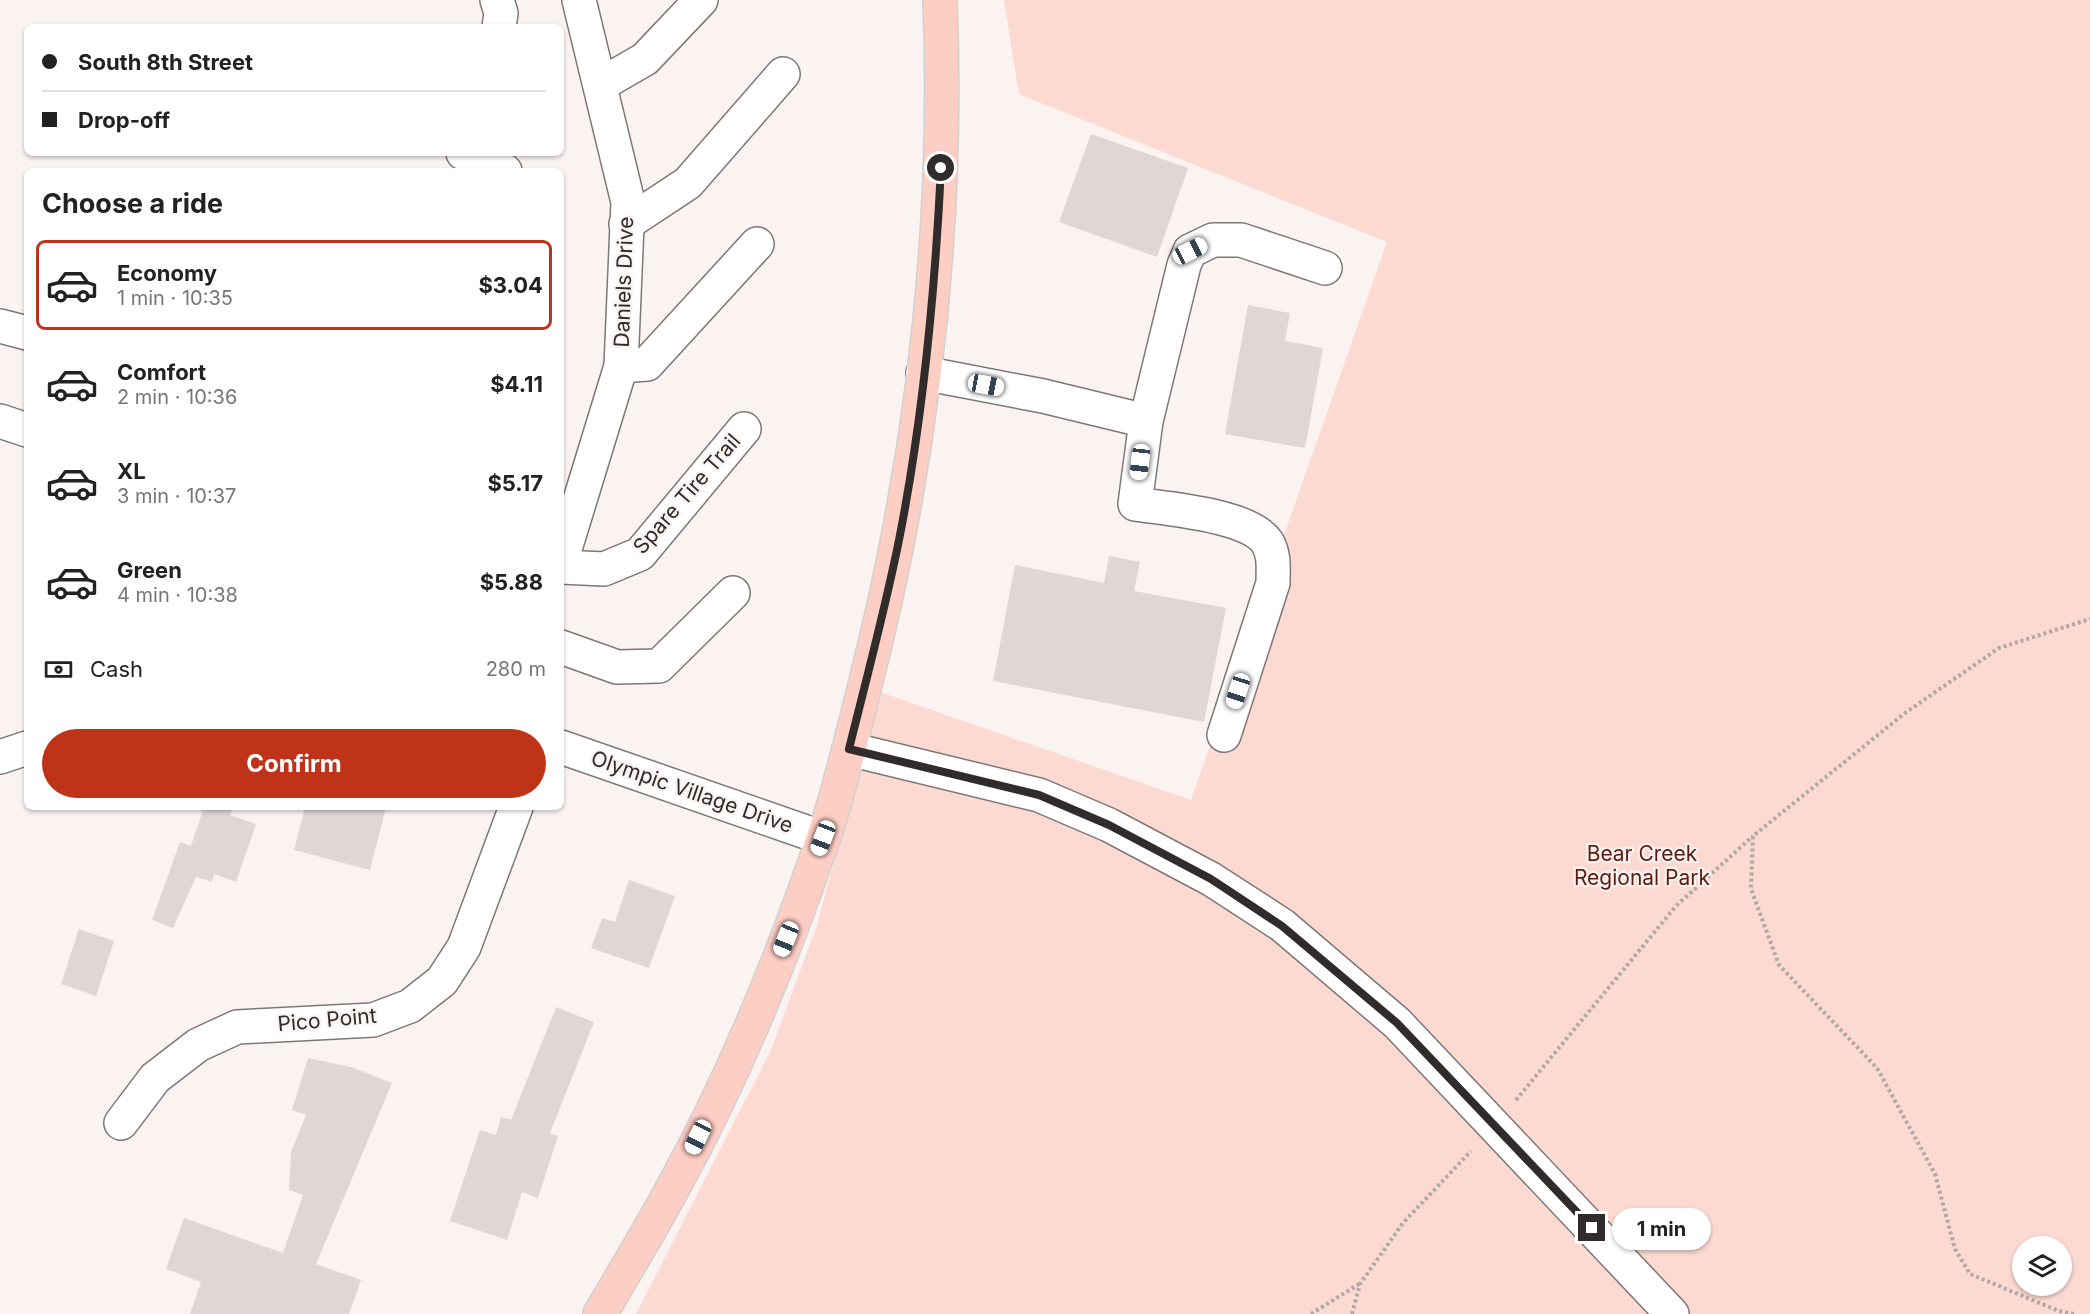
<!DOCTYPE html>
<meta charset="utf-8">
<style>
body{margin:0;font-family:Inter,sans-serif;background:#f2f2f2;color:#222;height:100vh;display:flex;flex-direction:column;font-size:22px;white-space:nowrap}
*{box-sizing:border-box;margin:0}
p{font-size:20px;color:#767676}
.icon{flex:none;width:33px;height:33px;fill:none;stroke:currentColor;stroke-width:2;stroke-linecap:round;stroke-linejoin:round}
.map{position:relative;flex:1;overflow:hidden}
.details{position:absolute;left:24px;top:168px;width:540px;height:642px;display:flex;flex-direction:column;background:#fff;border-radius:9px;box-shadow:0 2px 4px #0004}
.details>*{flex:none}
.guide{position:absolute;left:24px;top:24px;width:540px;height:132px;border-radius:9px;box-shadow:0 2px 4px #0004;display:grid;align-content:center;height:132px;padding:0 18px;background:#fff}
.fabs{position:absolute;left:2012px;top:1236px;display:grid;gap:12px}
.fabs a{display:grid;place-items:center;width:60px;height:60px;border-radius:50%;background:#fff;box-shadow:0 2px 4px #0004;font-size:30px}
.end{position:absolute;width:27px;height:27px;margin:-14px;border:8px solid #2f2c2b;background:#fff;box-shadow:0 0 0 3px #fff}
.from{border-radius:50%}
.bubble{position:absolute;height:42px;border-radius:21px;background:#fff;box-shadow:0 2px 4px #0004;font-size:20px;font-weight:700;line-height:42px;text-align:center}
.car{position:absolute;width:18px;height:36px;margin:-18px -9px;border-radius:8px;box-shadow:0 0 4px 2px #0007;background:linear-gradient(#fff 24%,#345 0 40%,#fff 0 76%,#345 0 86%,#fff 0)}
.guide b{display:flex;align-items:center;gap:21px;height:57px;font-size:22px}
.guide b+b{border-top:2px solid #e0e0e0}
.guide i{width:15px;height:15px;background:#222}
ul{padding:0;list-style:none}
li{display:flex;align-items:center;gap:18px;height:90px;margin:0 12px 9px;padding:0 6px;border:3px solid transparent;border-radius:9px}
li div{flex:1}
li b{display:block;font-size:22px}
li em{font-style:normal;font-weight:700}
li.selected{border-color:#bf3419}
li>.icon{width:54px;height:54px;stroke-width:1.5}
h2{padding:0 18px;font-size:27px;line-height:72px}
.pay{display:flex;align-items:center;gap:15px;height:66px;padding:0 18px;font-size:22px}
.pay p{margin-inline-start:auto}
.cta{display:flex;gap:12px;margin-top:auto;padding:12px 18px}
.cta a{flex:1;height:69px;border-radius:36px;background:#bf3419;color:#fff;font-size:24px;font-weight:700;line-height:69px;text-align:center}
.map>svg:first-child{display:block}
.green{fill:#fcd9d1;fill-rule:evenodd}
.building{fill:#ded7d5}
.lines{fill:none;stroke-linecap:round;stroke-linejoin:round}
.minor-casing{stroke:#7d7775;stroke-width:36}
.major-casing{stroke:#d1d1d0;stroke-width:36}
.path{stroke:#afa9a7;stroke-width:4;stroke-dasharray:3 3;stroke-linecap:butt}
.minor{stroke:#fff;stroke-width:33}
.major{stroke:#fdcec4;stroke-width:33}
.route{stroke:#2f2c2b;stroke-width:8}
.labels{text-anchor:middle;stroke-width:4.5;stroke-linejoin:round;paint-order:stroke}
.street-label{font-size:21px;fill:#2f2c2b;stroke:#faf3f1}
.park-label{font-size:21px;fill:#5d1b0f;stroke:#faf3f1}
</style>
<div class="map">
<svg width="2090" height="1314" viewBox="0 0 2090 1314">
<rect width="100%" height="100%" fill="#faf3f1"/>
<path class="green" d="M 1004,0 L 2090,0 L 2090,1314 L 636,1314 L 771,1050 L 816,928 L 880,692 L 1191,800 L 1387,242 L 1019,94 ZM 2022,1246 L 2061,1246 L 2061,1286 L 2022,1286 Z"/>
<g class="building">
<path d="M 1091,134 L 1188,168 L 1157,257 L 1059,222 Z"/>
<path d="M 1248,305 L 1290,313 L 1285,341 L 1323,348 L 1305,448 L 1225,434 Z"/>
<path d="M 1109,556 L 1140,562 L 1134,591 L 1226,608 L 1204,722 L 993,681 L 1015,565 L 1104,583 Z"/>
<path d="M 204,807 L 233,807 L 230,815 L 256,824 L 236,882 L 214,874 L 212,882 L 196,877 L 173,928 L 152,920 L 180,842 L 191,846 Z"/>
<path d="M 305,807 L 386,807 L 370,870 L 294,850 Z"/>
<path d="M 629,880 L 675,896 L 649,968 L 591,948 L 602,918 L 615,922 Z"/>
<path d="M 79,929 L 114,941 L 96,996 L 61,984 Z"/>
<path d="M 556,1007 L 594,1022 L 550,1133 L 558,1136 L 538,1198 L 522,1192 L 507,1240 L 450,1221 L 480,1130 L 496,1135 L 501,1117 L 511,1120 Z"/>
<path d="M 308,1058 L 351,1067 L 392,1083 L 316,1264 L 361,1280 L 349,1314 L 190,1314 L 201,1282 L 166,1269 L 184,1218 L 283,1253 L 303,1195 L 289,1190 L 291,1152 L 306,1115 L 292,1110 Z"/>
</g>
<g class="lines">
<defs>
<g id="minor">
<path d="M 497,0 L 501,13 L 499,27"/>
<path d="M 600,85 L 645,59 L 701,0"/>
<path d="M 463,153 L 505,171"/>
<path d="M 626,224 L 688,183 L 783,74"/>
<path d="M 0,326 L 27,333"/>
<path d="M 621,366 L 647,364 L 757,244"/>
<path d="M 923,373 L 1043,396 L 1146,421 L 1135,504 C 1168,509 1249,515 1267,542 C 1275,555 1273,569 1273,583 L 1224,735"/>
<path d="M 0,421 L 27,430"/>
<path d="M 1146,421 L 1184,265 L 1190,251 L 1213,240 L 1241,240 L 1325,268"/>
<path d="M 561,562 L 621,366 L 628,202 L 579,0"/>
<path d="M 561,567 L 604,569 L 640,554 L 744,429"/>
<path d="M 561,647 L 617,667 L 659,666 L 733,593"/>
<path d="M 561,747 L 823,838"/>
<path d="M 849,749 L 1039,795 L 1109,825 L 1211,879 L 1282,925 L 1397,1023 L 1672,1314"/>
<path d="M 0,757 L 27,748"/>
<path d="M 121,1123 L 155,1078 L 198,1045 L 237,1027 L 373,1020 L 410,1006 L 442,981 L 464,947 L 516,807"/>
</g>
<path id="major" d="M 600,1314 C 626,1270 652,1227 676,1182 C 734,1076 784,954 823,839 C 840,789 852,737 865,685 C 922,462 949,231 940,0"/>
</defs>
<use href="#minor" class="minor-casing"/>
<use href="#major" class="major-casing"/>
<g class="path">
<path d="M 1516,1100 L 1676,906 L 1753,836"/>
<path d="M 1311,1314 L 1359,1284"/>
<path d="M 1352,1314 L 1360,1284 L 1403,1223 L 1471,1151"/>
<path d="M 2074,1314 L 2059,1311 L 1970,1274 L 1955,1249 L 1935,1174 L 1877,1068 L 1779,965 L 1751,889 L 1753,836 L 1905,713 L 1999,648 L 2090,619"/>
</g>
<use href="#minor" class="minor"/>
<use href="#major" class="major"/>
</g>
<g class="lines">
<path class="route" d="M 941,168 C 935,292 923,418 899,540 C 885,610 866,680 849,749 L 1039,795 L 1109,825 L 1211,879 L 1282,926 L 1397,1023 L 1592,1228"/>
</g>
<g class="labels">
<g class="street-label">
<text transform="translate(624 282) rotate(-88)" y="7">Daniels Drive</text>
<text transform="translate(687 494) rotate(-49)" y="7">Spare Tire Trail</text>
<text transform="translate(692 792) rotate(19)" y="7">Olympic Village Drive</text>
<text transform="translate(327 1020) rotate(-5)" y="7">Pico Point</text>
</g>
<g class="park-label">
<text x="1642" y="861">Bear Creek<tspan x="1642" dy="24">Regional Park</tspan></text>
</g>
</g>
</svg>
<div class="fabs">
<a><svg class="icon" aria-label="layers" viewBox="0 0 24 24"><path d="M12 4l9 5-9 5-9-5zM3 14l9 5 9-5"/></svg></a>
</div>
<i class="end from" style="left:941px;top:168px"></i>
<i class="end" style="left:1592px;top:1228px"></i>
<div class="bubble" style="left:1612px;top:1208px;width:99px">1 min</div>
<i class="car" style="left:1190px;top:251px;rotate:63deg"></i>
<i class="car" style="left:986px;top:385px;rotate:101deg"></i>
<i class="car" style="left:1140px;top:462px;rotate:187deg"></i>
<i class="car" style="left:1238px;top:691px;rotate:198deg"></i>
<i class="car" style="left:823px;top:838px;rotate:201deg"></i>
<i class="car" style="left:786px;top:939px;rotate:202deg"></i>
<i class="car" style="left:698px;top:1137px;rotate:206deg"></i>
<div class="guide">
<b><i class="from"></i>South 8th Street</b>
<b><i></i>Drop-off</b>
</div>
<section class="details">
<h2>Choose a ride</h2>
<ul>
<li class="selected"><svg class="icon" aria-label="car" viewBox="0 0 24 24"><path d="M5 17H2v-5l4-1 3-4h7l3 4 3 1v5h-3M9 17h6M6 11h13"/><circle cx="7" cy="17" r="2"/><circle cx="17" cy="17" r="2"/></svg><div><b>Economy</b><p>1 min · 10:35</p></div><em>$3.04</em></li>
<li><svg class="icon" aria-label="car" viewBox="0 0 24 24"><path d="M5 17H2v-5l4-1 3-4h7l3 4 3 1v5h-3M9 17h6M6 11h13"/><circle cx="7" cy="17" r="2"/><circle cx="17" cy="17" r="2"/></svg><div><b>Comfort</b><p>2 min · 10:36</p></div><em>$4.11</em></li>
<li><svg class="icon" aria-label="car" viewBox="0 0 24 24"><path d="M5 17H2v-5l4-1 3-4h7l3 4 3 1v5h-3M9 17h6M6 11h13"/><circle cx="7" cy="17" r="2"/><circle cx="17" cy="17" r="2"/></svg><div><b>XL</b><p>3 min · 10:37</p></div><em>$5.17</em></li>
<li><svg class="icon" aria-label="car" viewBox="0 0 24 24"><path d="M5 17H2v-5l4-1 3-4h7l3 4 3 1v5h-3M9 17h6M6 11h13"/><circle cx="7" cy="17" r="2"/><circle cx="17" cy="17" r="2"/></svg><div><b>Green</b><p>4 min · 10:38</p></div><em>$5.88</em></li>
</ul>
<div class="pay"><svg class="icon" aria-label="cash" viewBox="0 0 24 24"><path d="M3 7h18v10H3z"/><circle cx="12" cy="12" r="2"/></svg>Cash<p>280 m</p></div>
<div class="cta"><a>Confirm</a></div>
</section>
</div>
